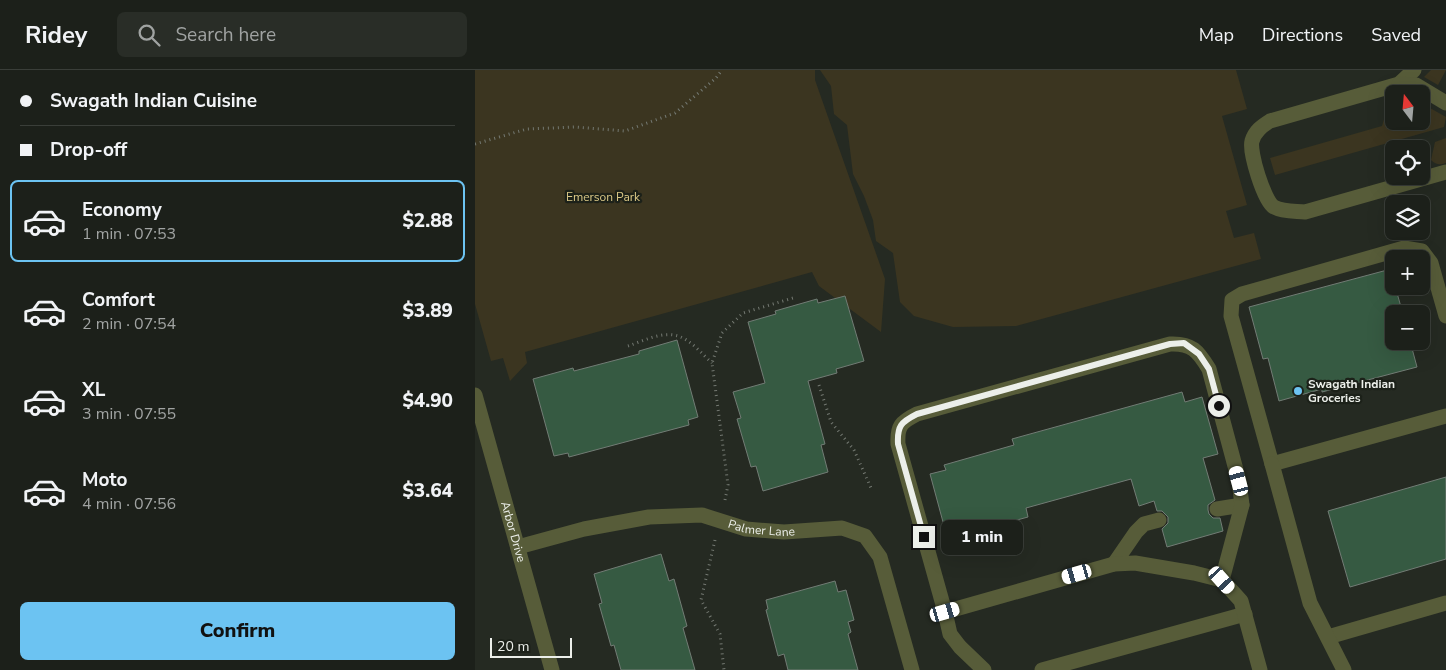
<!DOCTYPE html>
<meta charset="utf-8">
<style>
body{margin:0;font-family:"Nunito Sans",sans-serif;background:#292d27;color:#f1f3f6;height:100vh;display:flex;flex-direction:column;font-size:19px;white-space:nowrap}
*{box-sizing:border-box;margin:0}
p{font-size:16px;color:#a0a3a2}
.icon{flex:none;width:28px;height:28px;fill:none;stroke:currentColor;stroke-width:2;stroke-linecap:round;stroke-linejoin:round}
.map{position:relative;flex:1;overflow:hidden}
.panel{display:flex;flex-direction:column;background:#1c201a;width:475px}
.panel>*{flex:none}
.top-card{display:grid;align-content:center;height:110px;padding:0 20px;background:#1c201a}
.needle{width:32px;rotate:344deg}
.buttons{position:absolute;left:910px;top:15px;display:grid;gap:10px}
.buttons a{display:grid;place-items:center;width:45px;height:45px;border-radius:8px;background:#1c201a;box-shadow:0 5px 20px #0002,0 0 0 1px #3a3e39;font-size:25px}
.scale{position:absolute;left:15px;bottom:12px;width:82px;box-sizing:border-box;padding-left:5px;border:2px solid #ecefea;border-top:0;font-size:14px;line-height:18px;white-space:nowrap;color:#ecefea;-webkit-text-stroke:4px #1c2119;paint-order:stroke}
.end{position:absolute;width:22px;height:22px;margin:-11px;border:6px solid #ecefea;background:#111;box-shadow:0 0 0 2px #111}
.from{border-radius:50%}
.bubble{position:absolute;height:35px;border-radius:8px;background:#1c201a;box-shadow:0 5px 20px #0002,0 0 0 1px #3a3e39;font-size:16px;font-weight:800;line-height:35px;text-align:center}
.car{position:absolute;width:15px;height:30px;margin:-15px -8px;border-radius:6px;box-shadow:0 0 4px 1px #0007;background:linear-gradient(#fff 24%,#345 0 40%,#fff 0 76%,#345 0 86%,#fff 0)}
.top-card b{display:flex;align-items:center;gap:18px;height:48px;font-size:19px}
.top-card b+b{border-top:1px solid #3a3e39}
.top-card i{width:12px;height:12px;background:#f1f3f6}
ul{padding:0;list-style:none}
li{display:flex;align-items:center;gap:15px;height:82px;margin:0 10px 8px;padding:0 10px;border:2px solid transparent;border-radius:8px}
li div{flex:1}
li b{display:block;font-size:19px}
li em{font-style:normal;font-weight:800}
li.on{border-color:#6cc3f2}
li>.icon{width:45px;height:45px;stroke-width:1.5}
.cta{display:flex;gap:10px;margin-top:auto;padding:10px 20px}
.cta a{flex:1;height:58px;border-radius:8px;background:#6cc3f2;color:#111;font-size:20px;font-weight:800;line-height:58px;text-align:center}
header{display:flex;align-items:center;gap:30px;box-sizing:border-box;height:70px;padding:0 25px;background:#1c201a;border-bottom:1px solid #3a3e39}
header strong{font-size:24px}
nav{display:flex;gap:28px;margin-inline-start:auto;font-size:18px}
.search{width:350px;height:45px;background:#292d27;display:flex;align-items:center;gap:12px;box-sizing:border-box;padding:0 18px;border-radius:8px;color:#a0a3a2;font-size:19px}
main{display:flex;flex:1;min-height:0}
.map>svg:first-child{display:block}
.green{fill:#3b3520}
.building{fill:#365a42;stroke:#727c75}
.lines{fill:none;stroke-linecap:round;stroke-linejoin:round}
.path{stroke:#747972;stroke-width:3;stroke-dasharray:1 4;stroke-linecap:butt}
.lane{stroke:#575c39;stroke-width:15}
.street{stroke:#575c39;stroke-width:15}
.route{stroke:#ecefea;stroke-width:6}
.poi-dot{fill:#6cc3f2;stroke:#1c2119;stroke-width:2}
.labels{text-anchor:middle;stroke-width:4.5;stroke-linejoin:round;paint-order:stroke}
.park-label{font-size:12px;fill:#dbc987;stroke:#1c2119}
.poi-label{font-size:12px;font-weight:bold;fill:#ecefea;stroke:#1c2119;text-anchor:start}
.street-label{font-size:12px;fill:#ecefea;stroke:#1c2119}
</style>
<header>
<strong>Ridey</strong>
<div class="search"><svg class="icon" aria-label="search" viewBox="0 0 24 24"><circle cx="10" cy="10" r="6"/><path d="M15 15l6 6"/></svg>Search here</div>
<nav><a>Map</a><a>Directions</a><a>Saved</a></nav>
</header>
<main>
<section class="panel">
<div class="top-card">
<b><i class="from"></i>Swagath Indian Cuisine</b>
<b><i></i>Drop-off</b>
</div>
<ul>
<li class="on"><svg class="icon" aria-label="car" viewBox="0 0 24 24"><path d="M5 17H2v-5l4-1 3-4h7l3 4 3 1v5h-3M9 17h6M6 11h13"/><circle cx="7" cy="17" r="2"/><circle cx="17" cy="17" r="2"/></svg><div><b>Economy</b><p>1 min · 07:53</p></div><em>$2.88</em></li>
<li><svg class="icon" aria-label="car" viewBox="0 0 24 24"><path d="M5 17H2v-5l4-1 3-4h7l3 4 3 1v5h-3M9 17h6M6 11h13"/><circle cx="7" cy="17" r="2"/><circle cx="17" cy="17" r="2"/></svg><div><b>Comfort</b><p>2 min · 07:54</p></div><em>$3.89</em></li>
<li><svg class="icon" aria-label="car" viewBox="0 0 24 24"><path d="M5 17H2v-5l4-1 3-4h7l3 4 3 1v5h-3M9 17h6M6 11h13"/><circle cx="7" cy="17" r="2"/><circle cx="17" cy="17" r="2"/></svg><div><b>XL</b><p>3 min · 07:55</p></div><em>$4.90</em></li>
<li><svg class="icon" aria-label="car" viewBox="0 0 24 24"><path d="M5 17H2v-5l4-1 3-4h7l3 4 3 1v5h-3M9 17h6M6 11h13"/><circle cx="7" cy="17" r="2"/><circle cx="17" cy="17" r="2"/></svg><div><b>Moto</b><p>4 min · 07:56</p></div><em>$3.64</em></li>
</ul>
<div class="cta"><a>Confirm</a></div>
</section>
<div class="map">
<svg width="971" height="600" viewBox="0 0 971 600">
<rect width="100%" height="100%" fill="#252a22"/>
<g class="green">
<path d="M 0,0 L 340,0 L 340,10 L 410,209 L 406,262 L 344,216 L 337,202 L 50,282 L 52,293 L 35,311 L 28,288 L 16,291 L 0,234 Z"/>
<path d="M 345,0 L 761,0 L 772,39 L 747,46 L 772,135 L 751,141 L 759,168 L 779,163 L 786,189 L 541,256 L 478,257 L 439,246 L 425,232 L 418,183 L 401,171 L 398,150 L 389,126 L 378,104 L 372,55 L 359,44 L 356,16 Z"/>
<path d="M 956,0 L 971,0 L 963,15 L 949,7 Z"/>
<path d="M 918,30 L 919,51 L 946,51 L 946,33 L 971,47 L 969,57 L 800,105 L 795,88 L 907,56 L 913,36 Z"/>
<path d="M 971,68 L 971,93 C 965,95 961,95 956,90 L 960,72 Z"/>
</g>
<g class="building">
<path d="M 916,199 L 919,216 L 920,216 L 928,244 L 919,244 L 919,271 L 935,271 L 942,297 L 847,322 L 847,319 L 804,331 L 793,288 L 788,289 L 774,237 Z"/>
<path d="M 370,226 L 389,291 L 361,299 L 362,303 L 333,311 L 350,374 L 346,375 L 353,402 L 288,421 L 281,396 L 276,397 L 262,349 L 266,348 L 258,322 L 290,313 L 273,252 L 301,244 L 300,241 L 342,229 L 343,233 Z"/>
<path d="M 202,270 L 223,347 L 213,350 L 214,355 L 94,387 L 93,383 L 79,386 L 58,309 L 98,298 L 99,301 L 164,284 L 164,281 Z"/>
<path d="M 707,322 L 710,332 L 727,327 L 743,384 L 728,388 L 740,430 L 733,435 L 733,440 L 734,444 L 738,448 L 745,448 L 748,461 L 692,477 L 687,459 L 693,453 L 693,447 L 687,441 L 682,441 L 679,431 L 664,436 L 656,409 L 551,438 L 553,447 L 487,465 L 486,459 L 471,463 L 455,404 L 471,400 L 469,395 L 539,375 L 537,369 Z"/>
<path d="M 971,407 L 971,489 L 875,517 L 853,441 Z"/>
<path d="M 186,484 L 194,511 L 199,509 L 212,556 L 208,558 L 220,600 L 146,600 L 139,575 L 136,576 L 124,534 L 127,533 L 119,504 Z"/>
<path d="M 360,511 L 363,522 L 371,520 L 379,550 L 373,552 L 376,562 L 373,564 L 383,600 L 313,600 L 309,584 L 303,586 L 291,540 L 293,539 L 291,530 Z"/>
</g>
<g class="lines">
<g class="path">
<path d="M 0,74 L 52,59 L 100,57 L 150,61 L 200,43 L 241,8 L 247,0"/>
<path d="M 153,276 C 168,271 187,261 203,266 C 216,270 227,284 237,293"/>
<path d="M 344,315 L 356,352 L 379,380 L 396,418"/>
<path d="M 250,430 L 253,415 L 237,293 L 247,263 L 268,243 L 318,228"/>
<path d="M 240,470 L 226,530 L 245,564 L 249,600"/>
</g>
<g class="lane">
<path d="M 939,0 L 924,14 L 795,51 C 787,56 780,61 777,71 C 774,82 789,131 799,137 C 808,142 820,141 830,142 L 971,102"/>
<path d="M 924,14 L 941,15 L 971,33"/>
<path d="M 971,246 L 956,193 L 947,181 L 929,178 L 767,224 L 757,230 L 756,246 L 797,394 L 971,346"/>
<path d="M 742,439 L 767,435"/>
<path d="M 639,494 L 661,462 L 669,454 L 684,450"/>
<path d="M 470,542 L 423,374 C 422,356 426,352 442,344 L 695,274 C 717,273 723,281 734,299 L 764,411 L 767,435 L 747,510"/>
<path d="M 853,567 L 971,533"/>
<path d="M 567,600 L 770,544"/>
</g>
<g class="street">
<path id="s1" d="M 0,325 L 77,600"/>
<path d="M 797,394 L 835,533 L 869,600"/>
<path id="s2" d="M 43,477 L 109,459 L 174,447 L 227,445 L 271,459 L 309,462 L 367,458 L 390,466 L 405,487 L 437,600"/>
<path d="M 509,600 L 485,577 L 475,564 L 470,542 L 639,494 L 660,493 L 719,503 L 747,510 L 766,531 L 785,600"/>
</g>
</g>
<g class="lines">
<path class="route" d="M 449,467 L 423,374 C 422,356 426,352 442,344 L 695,274 L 709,273 L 724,284 L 734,299 L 744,336"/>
</g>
<circle class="poi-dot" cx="823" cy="321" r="5"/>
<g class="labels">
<g class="park-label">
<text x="128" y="131">Emerson Park</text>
</g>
<g class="poi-label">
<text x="833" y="318">Swagath Indian<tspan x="833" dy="14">Groceries</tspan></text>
</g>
<g class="street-label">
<text dy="4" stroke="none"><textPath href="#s2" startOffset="249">Palmer Lane</textPath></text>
<text dy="4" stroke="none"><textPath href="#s1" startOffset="142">Arbor Drive</textPath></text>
</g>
</g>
</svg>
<div class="buttons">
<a><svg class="needle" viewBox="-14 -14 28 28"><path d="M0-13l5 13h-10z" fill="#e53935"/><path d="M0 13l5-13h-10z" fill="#a0a3a2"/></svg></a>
<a><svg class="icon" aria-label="locate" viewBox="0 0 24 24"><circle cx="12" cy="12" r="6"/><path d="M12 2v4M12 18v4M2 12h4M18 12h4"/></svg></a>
<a><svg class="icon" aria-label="layers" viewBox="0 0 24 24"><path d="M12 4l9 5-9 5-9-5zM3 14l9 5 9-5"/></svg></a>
<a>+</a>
<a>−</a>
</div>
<div class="scale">20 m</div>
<i class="end from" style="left:744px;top:336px"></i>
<i class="end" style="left:449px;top:467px"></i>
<div class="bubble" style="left:466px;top:450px;width:82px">1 min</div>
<i class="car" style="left:764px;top:411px;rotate:345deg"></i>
<i class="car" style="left:602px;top:504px;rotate:254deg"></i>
<i class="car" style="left:747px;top:510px;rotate:138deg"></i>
<i class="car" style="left:470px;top:542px;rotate:74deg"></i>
</div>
</main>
